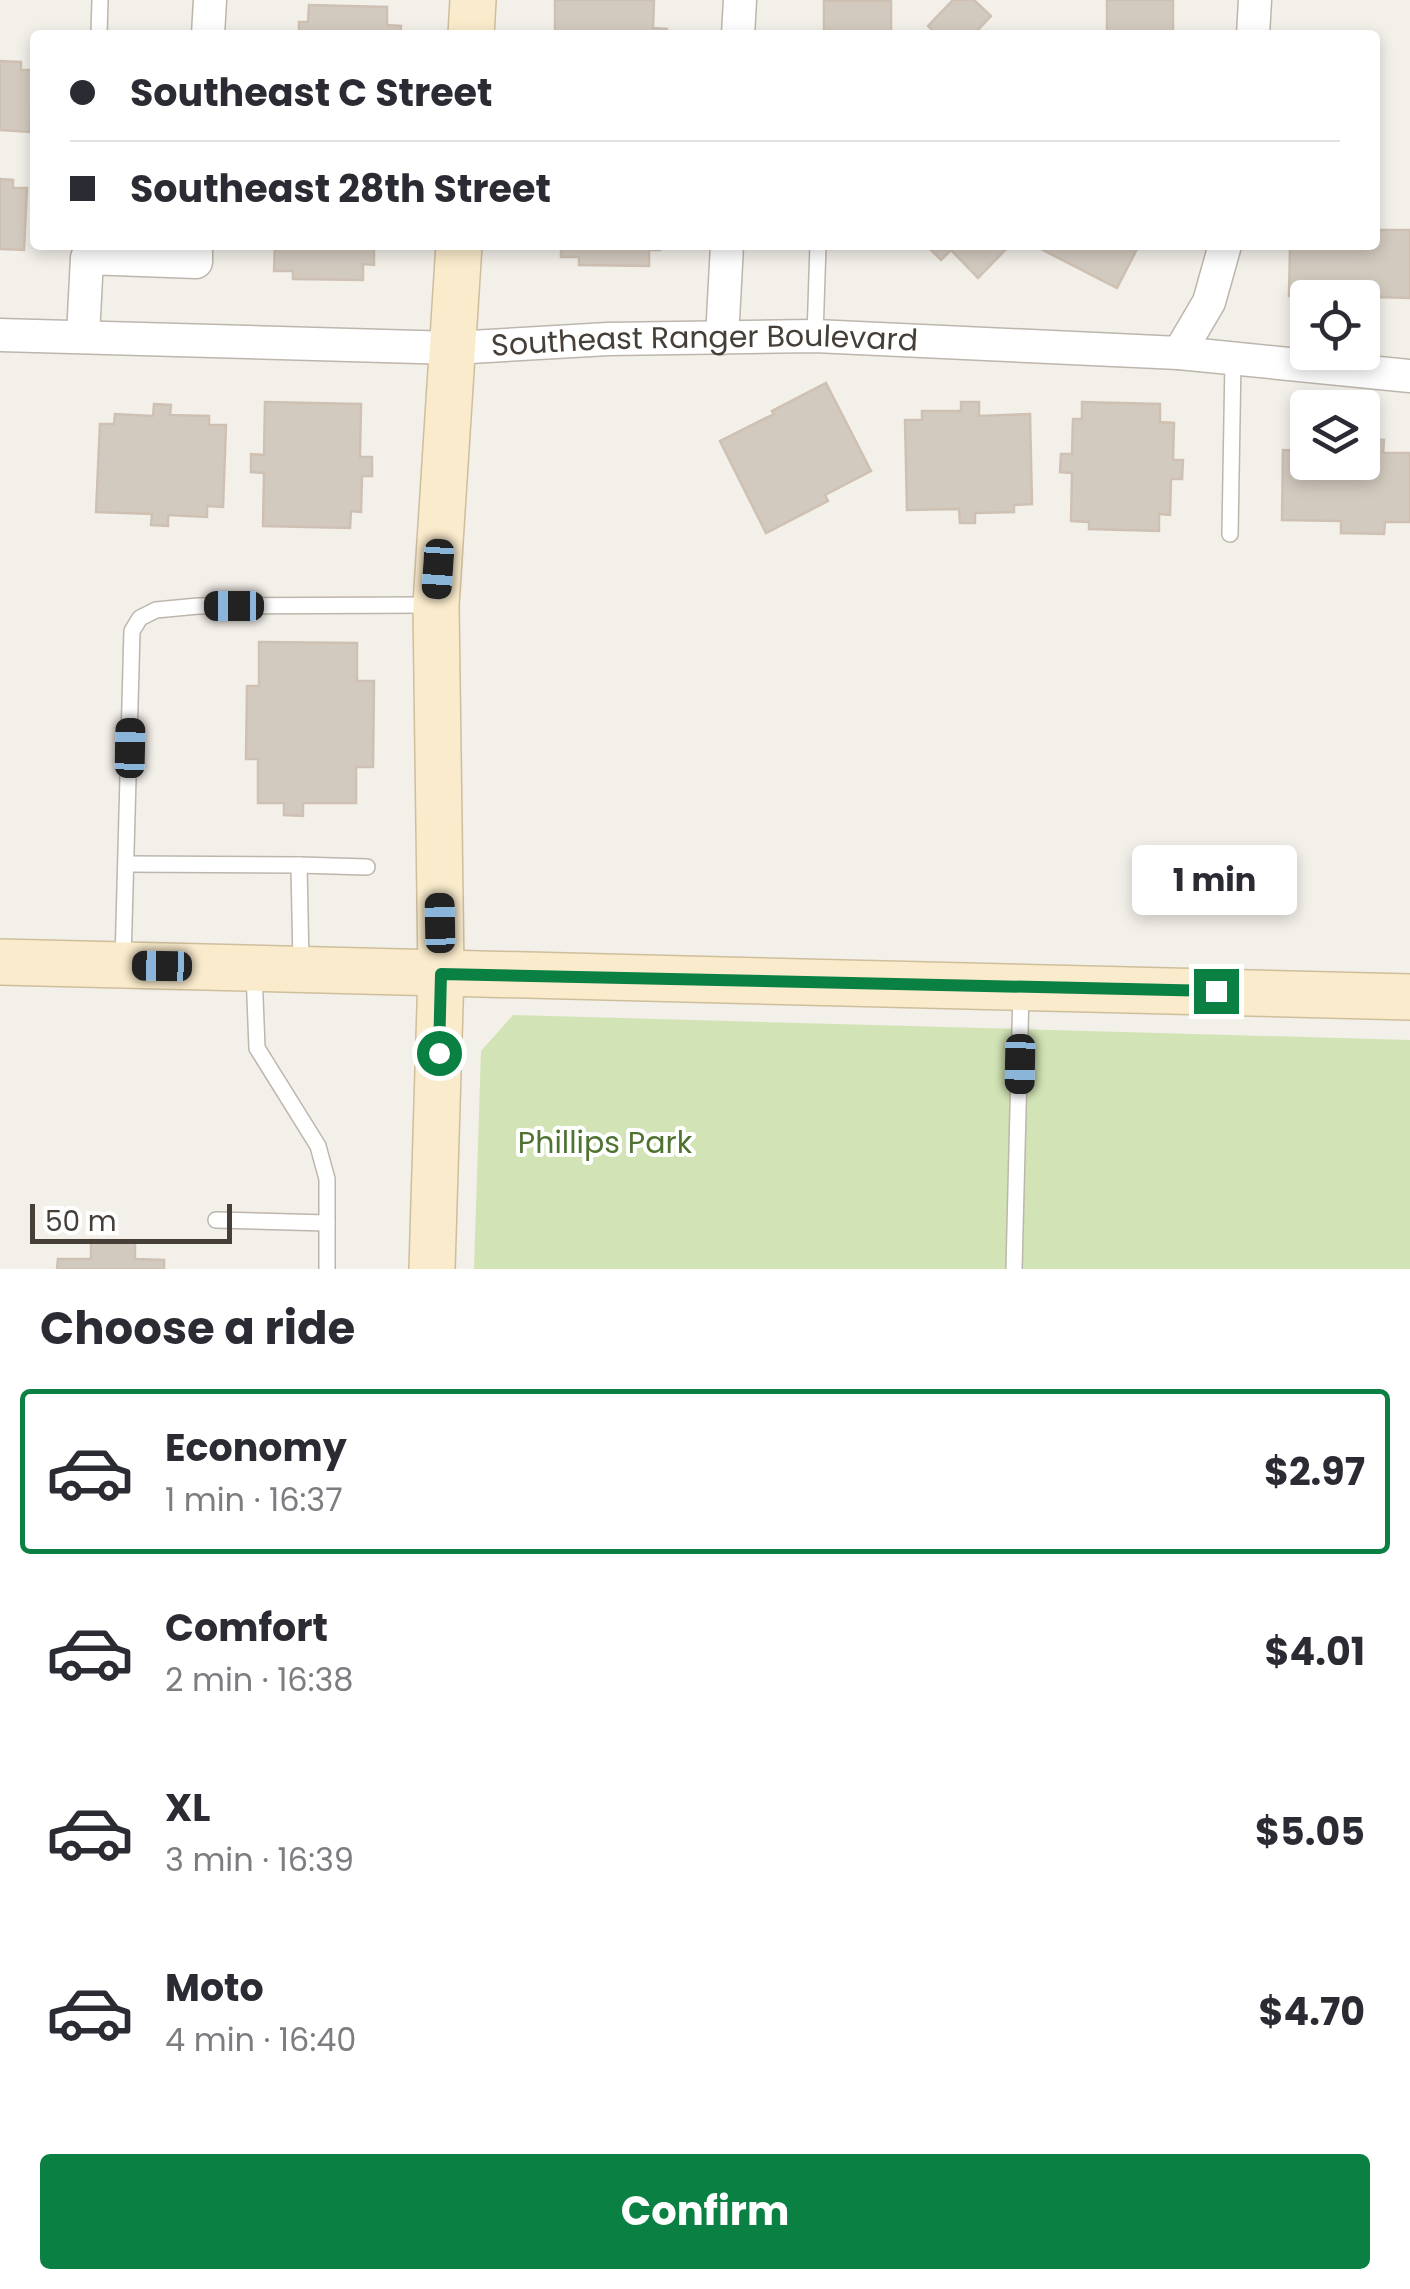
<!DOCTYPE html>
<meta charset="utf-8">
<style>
body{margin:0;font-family:Poppins,sans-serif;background:#f7f7f7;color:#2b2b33;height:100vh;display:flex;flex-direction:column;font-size:38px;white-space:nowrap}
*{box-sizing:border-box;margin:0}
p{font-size:32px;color:#7c7c81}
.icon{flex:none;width:55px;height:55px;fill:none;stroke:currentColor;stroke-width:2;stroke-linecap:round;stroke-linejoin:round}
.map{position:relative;height:1269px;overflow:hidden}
.sheet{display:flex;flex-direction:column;background:#fff;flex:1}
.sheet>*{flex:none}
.top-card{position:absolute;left:30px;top:30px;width:1350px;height:220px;border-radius:10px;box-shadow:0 5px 15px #0003;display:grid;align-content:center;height:220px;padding:0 40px;background:#fff}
.fabs{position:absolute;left:1290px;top:280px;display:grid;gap:20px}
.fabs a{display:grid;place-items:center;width:90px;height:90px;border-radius:10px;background:#fff;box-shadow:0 5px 15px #0003;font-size:50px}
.scale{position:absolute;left:30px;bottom:25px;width:202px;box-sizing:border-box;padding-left:10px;border:5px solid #463f38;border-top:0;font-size:28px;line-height:35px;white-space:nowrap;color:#463f38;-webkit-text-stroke:8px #fff;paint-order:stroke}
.end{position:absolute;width:45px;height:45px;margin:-22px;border:12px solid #0b8043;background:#fff;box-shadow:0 0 0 5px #fff}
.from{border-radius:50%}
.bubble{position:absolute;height:70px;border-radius:10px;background:#fff;box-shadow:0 5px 15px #0003;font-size:32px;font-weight:700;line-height:70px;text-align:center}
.car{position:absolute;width:30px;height:60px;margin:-30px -15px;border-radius:12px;box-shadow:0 0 8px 2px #0007;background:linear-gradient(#222 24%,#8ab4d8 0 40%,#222 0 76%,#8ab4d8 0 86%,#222 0)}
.top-card b{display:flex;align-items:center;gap:35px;height:95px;font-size:38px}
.top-card b+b{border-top:2px solid #e1e1e2}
.top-card i{width:25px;height:25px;background:#2b2b33}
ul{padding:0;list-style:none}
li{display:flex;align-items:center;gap:30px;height:165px;margin:0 20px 15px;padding:0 20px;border:5px solid transparent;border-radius:10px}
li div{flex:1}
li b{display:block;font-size:38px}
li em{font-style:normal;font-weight:700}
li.on{border-color:#0b8043}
li>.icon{width:90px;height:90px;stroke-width:1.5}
h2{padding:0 40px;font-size:45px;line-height:120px}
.primary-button{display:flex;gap:20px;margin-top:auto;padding:20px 40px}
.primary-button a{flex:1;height:115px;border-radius:10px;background:#0b8043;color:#fff;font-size:40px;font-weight:700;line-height:115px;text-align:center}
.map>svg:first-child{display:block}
.green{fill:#d2e3b5}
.building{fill:#d3cabf;stroke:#cec1b3;stroke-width:2.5}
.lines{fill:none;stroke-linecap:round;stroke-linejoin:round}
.lane-casing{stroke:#bdb6ac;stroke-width:18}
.street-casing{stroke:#bdb6ac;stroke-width:35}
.secondary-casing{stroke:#cebe9c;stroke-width:48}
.lane{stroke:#fff;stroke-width:15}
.street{stroke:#fff;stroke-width:32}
.secondary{stroke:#faebcc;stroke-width:45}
.route{stroke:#0b8043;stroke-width:12}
.labels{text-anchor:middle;stroke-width:8;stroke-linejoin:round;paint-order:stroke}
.street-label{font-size:30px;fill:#463f38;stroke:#fff}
.park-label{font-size:30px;fill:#4e7230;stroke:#fff}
</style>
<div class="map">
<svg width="1410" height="1269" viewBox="0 0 1410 1269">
<rect width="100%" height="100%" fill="#f3efe9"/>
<path class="green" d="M 513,1015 L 1410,1040 L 1410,1269 L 474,1269 L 481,1051 Z"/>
<g class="building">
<path d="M 555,0 L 654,0 L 653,28 L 667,29 L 667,35 L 555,35 Z"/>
<path d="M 953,0 L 974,0 L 991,16 L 973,35 L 937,35 L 928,26 Z"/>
<rect x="1107" y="0" width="66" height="35"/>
<rect x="824" y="1" width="67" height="34"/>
<path d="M 309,5 L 387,7 L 387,25 L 401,26 L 400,35 L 299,35 L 299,22 L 308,22 Z"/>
<path d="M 0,61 L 21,62 L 21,70 L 33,70 L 30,132 L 0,130 Z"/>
<path d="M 0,179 L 13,180 L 13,188 L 27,188 L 24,250 L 0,249 Z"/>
<path d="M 1375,216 L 1377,216 L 1377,230 L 1410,230 L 1410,298 L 1376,297 L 1375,311 L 1362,310 L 1362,298 L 1289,296 L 1290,245 L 1375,245 Z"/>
<path d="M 275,245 L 374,245 L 374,265 L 363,264 L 363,280 L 293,279 L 293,271 L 274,271 Z"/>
<path d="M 561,245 L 660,245 L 660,250 L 649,250 L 649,266 L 579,265 L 579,257 L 561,257 Z"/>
<path d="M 926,245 L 1010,245 L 978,278 L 951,250 L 941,260 Z"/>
<path d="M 1033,245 L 1139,245 L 1117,288 Z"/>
<path d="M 826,383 L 871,471 L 825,495 L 828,501 L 766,533 L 720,441 L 774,414 L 772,411 Z"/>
<path d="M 265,402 L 361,404 L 360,457 L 372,457 L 372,476 L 362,476 L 361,512 L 351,511 L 350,528 L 263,526 L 264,473 L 251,472 L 251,454 L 264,455 Z"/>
<path d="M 961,402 L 979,402 L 979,416 L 1030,414 L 1032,504 L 1014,505 L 1014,512 L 975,513 L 975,523 L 960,523 L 959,509 L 907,510 L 905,420 L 922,420 L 922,411 L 961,411 Z"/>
<path d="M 1082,402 L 1160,404 L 1160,422 L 1174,423 L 1173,460 L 1183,460 L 1182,479 L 1171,479 L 1170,515 L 1159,514 L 1159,531 L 1089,529 L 1089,522 L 1071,521 L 1072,473 L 1060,472 L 1061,454 L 1072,454 L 1073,419 L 1082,419 Z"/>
<path d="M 154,404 L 171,405 L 170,415 L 209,416 L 209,425 L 226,425 L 223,507 L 207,506 L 207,517 L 168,515 L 168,526 L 151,525 L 152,514 L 96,512 L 100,424 L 114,424 L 115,414 L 153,416 Z"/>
<path d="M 1362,439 L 1384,440 L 1383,453 L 1410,453 L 1410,522 L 1385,522 L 1384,534 L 1341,533 L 1341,521 L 1282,520 L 1283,450 L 1308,451 L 1308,462 L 1362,462 Z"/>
<path d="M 259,642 L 357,643 L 357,681 L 374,681 L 373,767 L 356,767 L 356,803 L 303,803 L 303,816 L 284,815 L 284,803 L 258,803 L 258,759 L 246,759 L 247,686 L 259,686 Z"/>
<path d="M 91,1240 L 135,1241 L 135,1259 L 164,1260 L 164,1269 L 57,1269 L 58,1259 L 91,1259 Z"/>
</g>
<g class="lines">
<defs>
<g id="lane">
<path d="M 99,35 L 100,0"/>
<path d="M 815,336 L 818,245"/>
<path d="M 1230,534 L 1233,360"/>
<path d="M 127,864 L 299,865 L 301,964"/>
<path d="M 299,865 L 367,867"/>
<path d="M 123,961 L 132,631 L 140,618 L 156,610 L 198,606 L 430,605"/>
<path d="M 254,972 L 257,1048 L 318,1146 L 327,1179 L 327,1269"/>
<path d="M 216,1220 L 327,1223"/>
<path d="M 1014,1269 L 1021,990"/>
</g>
<g id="street">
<path d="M 208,35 L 210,0"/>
<path d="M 738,35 L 740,0"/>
<path d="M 1253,35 L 1255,0"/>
<path id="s1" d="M 0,335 L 453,348 L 608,339 L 815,336 L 1179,353 L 1410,376"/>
<path d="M 83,336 L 87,258 L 196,262 L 196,245"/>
<path d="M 722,338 L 727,245"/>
<path d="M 1179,353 L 1209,302 L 1225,245"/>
</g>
<g id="secondary">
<path d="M 471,35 L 473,0"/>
<path d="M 0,962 L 1410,997"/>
<path d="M 432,1269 L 441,973 L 436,605 L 459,245"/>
</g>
</defs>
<use href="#lane" class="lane-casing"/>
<use href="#street" class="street-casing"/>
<use href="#secondary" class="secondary-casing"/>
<use href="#lane" class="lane"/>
<use href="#street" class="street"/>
<use href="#secondary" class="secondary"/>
</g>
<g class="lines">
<path class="route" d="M 439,1053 L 441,974 L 1216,991"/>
</g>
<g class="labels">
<g class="street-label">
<text dy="10" stroke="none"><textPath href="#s1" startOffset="705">Southeast Ranger Boulevard</textPath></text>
</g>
<g class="park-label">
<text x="605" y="1153">Phillips Park</text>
</g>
</g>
</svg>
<div class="fabs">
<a><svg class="icon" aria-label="locate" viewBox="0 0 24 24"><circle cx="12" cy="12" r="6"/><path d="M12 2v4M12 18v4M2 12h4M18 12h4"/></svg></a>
<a><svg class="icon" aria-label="layers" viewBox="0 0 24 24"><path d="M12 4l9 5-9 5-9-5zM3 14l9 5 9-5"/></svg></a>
</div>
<div class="scale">50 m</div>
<i class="end from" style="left:439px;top:1053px"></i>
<i class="end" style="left:1216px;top:991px"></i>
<div class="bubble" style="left:1132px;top:845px;width:165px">1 min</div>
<i class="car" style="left:438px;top:569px;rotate:184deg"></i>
<i class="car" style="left:234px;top:606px;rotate:270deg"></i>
<i class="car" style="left:130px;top:748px;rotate:1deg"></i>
<i class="car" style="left:440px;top:923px;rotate:359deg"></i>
<i class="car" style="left:162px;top:966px;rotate:271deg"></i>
<i class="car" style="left:1020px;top:1064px;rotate:181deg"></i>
<div class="top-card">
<b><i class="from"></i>Southeast C Street</b>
<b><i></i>Southeast 28th Street</b>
</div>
</div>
<section class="sheet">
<h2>Choose a ride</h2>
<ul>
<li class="on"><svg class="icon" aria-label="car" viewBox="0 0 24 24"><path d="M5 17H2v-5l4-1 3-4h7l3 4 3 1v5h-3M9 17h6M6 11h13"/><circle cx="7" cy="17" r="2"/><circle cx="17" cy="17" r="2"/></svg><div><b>Economy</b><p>1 min · 16:37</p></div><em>$2.97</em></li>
<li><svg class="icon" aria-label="car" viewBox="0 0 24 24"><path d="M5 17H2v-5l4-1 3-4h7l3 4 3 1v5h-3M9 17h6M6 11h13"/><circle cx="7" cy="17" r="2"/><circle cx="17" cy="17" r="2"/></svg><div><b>Comfort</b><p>2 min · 16:38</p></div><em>$4.01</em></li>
<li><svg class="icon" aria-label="car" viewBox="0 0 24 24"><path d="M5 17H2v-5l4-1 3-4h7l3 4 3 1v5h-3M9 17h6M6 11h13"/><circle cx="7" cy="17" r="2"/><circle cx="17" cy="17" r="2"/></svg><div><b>XL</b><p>3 min · 16:39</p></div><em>$5.05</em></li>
<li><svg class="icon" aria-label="car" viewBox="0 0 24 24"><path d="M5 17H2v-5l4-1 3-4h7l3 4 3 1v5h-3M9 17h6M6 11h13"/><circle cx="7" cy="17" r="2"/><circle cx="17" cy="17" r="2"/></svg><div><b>Moto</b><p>4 min · 16:40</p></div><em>$4.70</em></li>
</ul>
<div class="primary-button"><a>Confirm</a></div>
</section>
